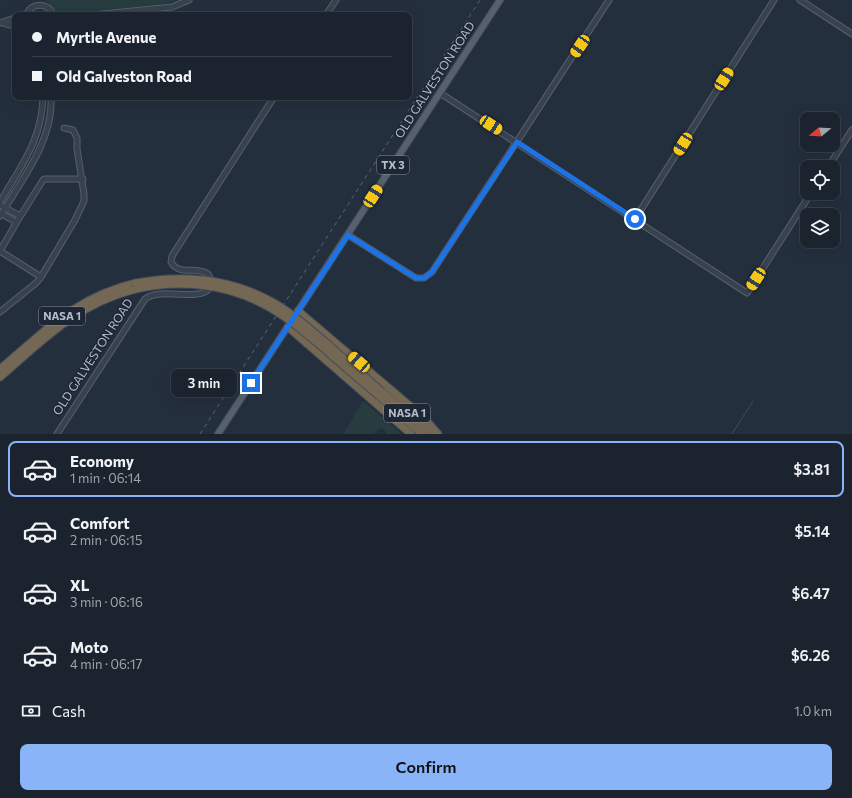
<!DOCTYPE html>
<meta charset="utf-8">
<style>
body{margin:0;font-family:Commissioner,sans-serif;background:#282f3a;color:#f1f3f6;height:100vh;display:flex;flex-direction:column;font-size:15px;white-space:nowrap}
*{box-sizing:border-box;margin:0}
p{font-size:13px;color:#a0a4aa}
.icon{flex:none;width:22px;height:22px;fill:none;stroke:currentColor;stroke-width:2;stroke-linecap:round;stroke-linejoin:round}
.map{position:relative;height:434px;overflow:hidden}
.panel{display:flex;flex-direction:column;background:#1b232e;flex:1}
.panel>*{flex:none}
.banner{position:absolute;left:12px;top:12px;width:400px;height:88px;border-radius:8px;box-shadow:0 4px 16px #0002,0 0 0 1px #39404a;display:grid;align-content:center;height:88px;padding:0 20px;background:#1b232e}
.needle{width:26px;rotate:252deg}
.fabs{position:absolute;left:800px;top:112px;display:grid;gap:8px}
.fabs a{display:grid;place-items:center;width:40px;height:40px;border-radius:8px;background:#1b232e;box-shadow:0 4px 16px #0002,0 0 0 1px #39404a;font-size:20px}
.end{position:absolute;width:18px;height:18px;margin:-9px;border:5px solid #1a73e8;background:#fff;box-shadow:0 0 0 2px #fff}
.from{border-radius:50%}
.bubble{position:absolute;height:28px;border-radius:8px;background:#1b232e;box-shadow:0 4px 16px #0002,0 0 0 1px #39404a;font-size:13px;font-weight:600;line-height:28px;text-align:center}
.car{position:absolute;width:12px;height:24px;margin:-12px -6px;border-radius:5px;box-shadow:0 0 3px 1px #0007;background:linear-gradient(#f5c518 24%,#345 0 40%,#f5c518 0 76%,#345 0 86%,#f5c518 0)}
.banner b{display:flex;align-items:center;gap:14px;height:38px;font-size:15px}
.banner b+b{border-top:1px solid #39404a}
.banner i{width:10px;height:10px;background:#f1f3f6}
ul{padding:7px 0 0;list-style:none}
li{display:flex;align-items:center;gap:12px;height:56px;margin:0 8px 6px;padding:0 12px;border:2px solid transparent;border-radius:8px}
li div{flex:1}
li b{display:block;font-size:15px}
li em{font-style:normal;font-weight:600}
li.selected{border-color:#8ab4f8}
li>.icon{width:36px;height:36px;stroke-width:1.5}
.pay{display:flex;align-items:center;gap:10px;height:44px;padding:0 20px;font-size:15px}
.pay p{margin-inline-start:auto}
.action{display:flex;gap:8px;margin-top:auto;padding:8px 20px}
.action a{flex:1;height:46px;border-radius:8px;background:#8ab4f8;color:#111;font-size:16px;font-weight:600;line-height:46px;text-align:center}
.map>svg:first-child{display:block}
.green{fill:#263c3f}
.lines{fill:none;stroke-linecap:round;stroke-linejoin:round}
.stream{stroke:#394c67;stroke-width:1}
.minor-casing{stroke:#565f6c;stroke-width:7}
.major-casing{stroke:#414a57;stroke-width:8}
.highway-casing{stroke:#434c59;stroke-width:9}
.minor{stroke:#38414e;stroke-width:5}
.major{stroke:#56606e;stroke-width:6}
.highway{stroke:#746855;stroke-width:7}
.rail{stroke:#5a6575;stroke-width:1;stroke-dasharray:4 4;stroke-linecap:butt}
.highway-bridge-casing{stroke:#434c59;stroke-width:9;stroke-linecap:butt}
.highway-bridge{stroke:#746855;stroke-width:7}
.route{stroke:#1a73e8;stroke-width:5}
.labels{text-anchor:middle;stroke-width:3;stroke-linejoin:round;paint-order:stroke}
.shield{fill:#1d2633;stroke:#878f9c;stroke-width:1}
.shield-label{font-size:11px;font-weight:bold;fill:#b4bcc9}
.street-label{font-size:12px;fill:#b4bcc9;stroke:#1d2633}
</style>
<div class="map">
<svg width="852" height="434" viewBox="0 0 852 434">
<rect width="100%" height="100%" fill="#242f3e"/>
<g class="green">
<path d="M 45,0 L 177,0 L 164,4 L 66,14 L 59,13 Z"/>
<path d="M 363,401 L 402,434 L 386,434 L 386,432 L 383,428 L 378,429 L 374,434 L 343,434 Z"/>
</g>
<g class="lines">
<path class="stream" d="M 732,434 L 753,401"/>
<defs>
<g id="minor">
<path d="M 800,0 L 852,34"/>
<path d="M 26,15 C 32,2 47,2 54,15"/>
<path d="M 92,15 L 172,7 L 189,0"/>
<path d="M 326,15 L 336,0"/>
<path d="M 0,23 L 15,18"/>
<path d="M 3,23 L 9,25 L 15,24"/>
<path d="M 440,93 L 747,293 L 811,193"/>
<path d="M 828,167 L 852,130"/>
<path d="M 0,202 C 21,166 42,140 43,97"/>
<path d="M 0,205 L 20,216"/>
<path d="M 0,213 L 16,222"/>
<path d="M 0,216 C 21,181 54,140 51,97"/>
<path d="M 635,219 L 774,0"/>
<path d="M 348,235 L 416,278 L 424,278 L 432,272 L 609,0"/>
<path d="M 41,277 L 0,251 L 18,220 L 43,180 L 45,179 L 83,179"/>
<path d="M 0,312 L 36,283 L 41,277 L 75,220 L 84,201 L 84,194 L 77,149 L 77,138 L 73,130 L 64,128"/>
<path d="M 57,434 L 145,299 C 161,287 196,301 208,290 L 211,279 L 208,274 C 197,266 178,276 171,262 L 172,256 L 274,97"/>
</g>
<g id="major">
<path d="M 296,314 L 500,0"/>
<path d="M 218,434 L 290,323"/>
</g>
<g id="highway">
<path d="M 298,311 L 424,418 L 438,434"/>
<path d="M 288,327 L 411,434"/>
<path d="M 0,369 C 45,331 76,297 136,283"/>
<path d="M 0,377 C 42,341 76,305 132,290"/>
<path d="M 382,392 L 432,434"/>
<path d="M 379,396 L 422,434"/>
</g>
</defs>
<use href="#minor" class="minor-casing"/>
<use href="#major" class="major-casing"/>
<use href="#highway" class="highway-casing"/>
<use href="#minor" class="minor"/>
<use href="#major" class="major"/>
<use href="#highway" class="highway"/>
<path class="rail" d="M 200,434 L 480,0"/>
<defs>
<g id="highway-bridge">
<path d="M 136,283 C 184,274 232,279 274,303 C 293,314 309,328 325,342 C 344,359 363,375 382,392"/>
<path d="M 132,290 C 176,279 224,283 265,305 C 286,316 303,331 321,346 C 340,363 359,379 379,396"/>
</g>
</defs>
<use href="#highway-bridge" class="highway-bridge-casing"/>
<use href="#highway-bridge" class="highway-bridge"/>
</g>
<g class="lines">
<path class="route" d="M 251,383 L 348,235 L 416,278 L 424,278 L 432,272 L 517,142 L 635,219"/>
</g>
<g class="labels">
<g class="shield">
<rect x="377" y="156" width="32" height="18" rx="3"/>
<rect x="39" y="307" width="46" height="18" rx="3"/>
<rect x="384" y="404" width="46" height="18" rx="3"/>
</g>
<g class="shield-label">
<text x="393" y="169">TX 3</text>
<text x="62" y="320">NASA 1</text>
<text x="407" y="417">NASA 1</text>
</g>
<g class="street-label">
<text transform="translate(435 80) rotate(-57)" y="4">OLD GALVESTON ROAD</text>
<text transform="translate(93 357) rotate(-57)" y="4">OLD GALVESTON ROAD</text>
</g>
</g>
</svg>
<div class="fabs">
<a><svg class="needle" viewBox="-14 -14 28 28"><path d="M0-13l5 13h-10z" fill="#e53935"/><path d="M0 13l5-13h-10z" fill="#a0a4aa"/></svg></a>
<a><svg class="icon" aria-label="locate" viewBox="0 0 24 24"><circle cx="12" cy="12" r="6"/><path d="M12 2v4M12 18v4M2 12h4M18 12h4"/></svg></a>
<a><svg class="icon" aria-label="layers" viewBox="0 0 24 24"><path d="M12 4l9 5-9 5-9-5zM3 14l9 5 9-5"/></svg></a>
</div>
<i class="end from" style="left:635px;top:219px"></i>
<i class="end" style="left:251px;top:383px"></i>
<div class="bubble" style="left:171px;top:369px;width:66px">3 min</div>
<i class="car" style="left:580px;top:46px;rotate:214deg"></i>
<i class="car" style="left:724px;top:79px;rotate:32deg"></i>
<i class="car" style="left:491px;top:125px;rotate:123deg"></i>
<i class="car" style="left:683px;top:144px;rotate:212deg"></i>
<i class="car" style="left:373px;top:196px;rotate:33deg"></i>
<i class="car" style="left:756px;top:279px;rotate:213deg"></i>
<i class="car" style="left:359px;top:362px;rotate:311deg"></i>
<div class="banner">
<b><i class="from"></i>Myrtle Avenue</b>
<b><i></i>Old Galveston Road</b>
</div>
</div>
<section class="panel">
<ul>
<li class="selected"><svg class="icon" aria-label="car" viewBox="0 0 24 24"><path d="M5 17H2v-5l4-1 3-4h7l3 4 3 1v5h-3M9 17h6M6 11h13"/><circle cx="7" cy="17" r="2"/><circle cx="17" cy="17" r="2"/></svg><div><b>Economy</b><p>1 min · 06:14</p></div><em>$3.81</em></li>
<li><svg class="icon" aria-label="car" viewBox="0 0 24 24"><path d="M5 17H2v-5l4-1 3-4h7l3 4 3 1v5h-3M9 17h6M6 11h13"/><circle cx="7" cy="17" r="2"/><circle cx="17" cy="17" r="2"/></svg><div><b>Comfort</b><p>2 min · 06:15</p></div><em>$5.14</em></li>
<li><svg class="icon" aria-label="car" viewBox="0 0 24 24"><path d="M5 17H2v-5l4-1 3-4h7l3 4 3 1v5h-3M9 17h6M6 11h13"/><circle cx="7" cy="17" r="2"/><circle cx="17" cy="17" r="2"/></svg><div><b>XL</b><p>3 min · 06:16</p></div><em>$6.47</em></li>
<li><svg class="icon" aria-label="car" viewBox="0 0 24 24"><path d="M5 17H2v-5l4-1 3-4h7l3 4 3 1v5h-3M9 17h6M6 11h13"/><circle cx="7" cy="17" r="2"/><circle cx="17" cy="17" r="2"/></svg><div><b>Moto</b><p>4 min · 06:17</p></div><em>$6.26</em></li>
</ul>
<div class="pay"><svg class="icon" aria-label="cash" viewBox="0 0 24 24"><path d="M3 7h18v10H3z"/><circle cx="12" cy="12" r="2"/></svg>Cash<p>1.0 km</p></div>
<div class="action"><a>Confirm</a></div>
</section>
